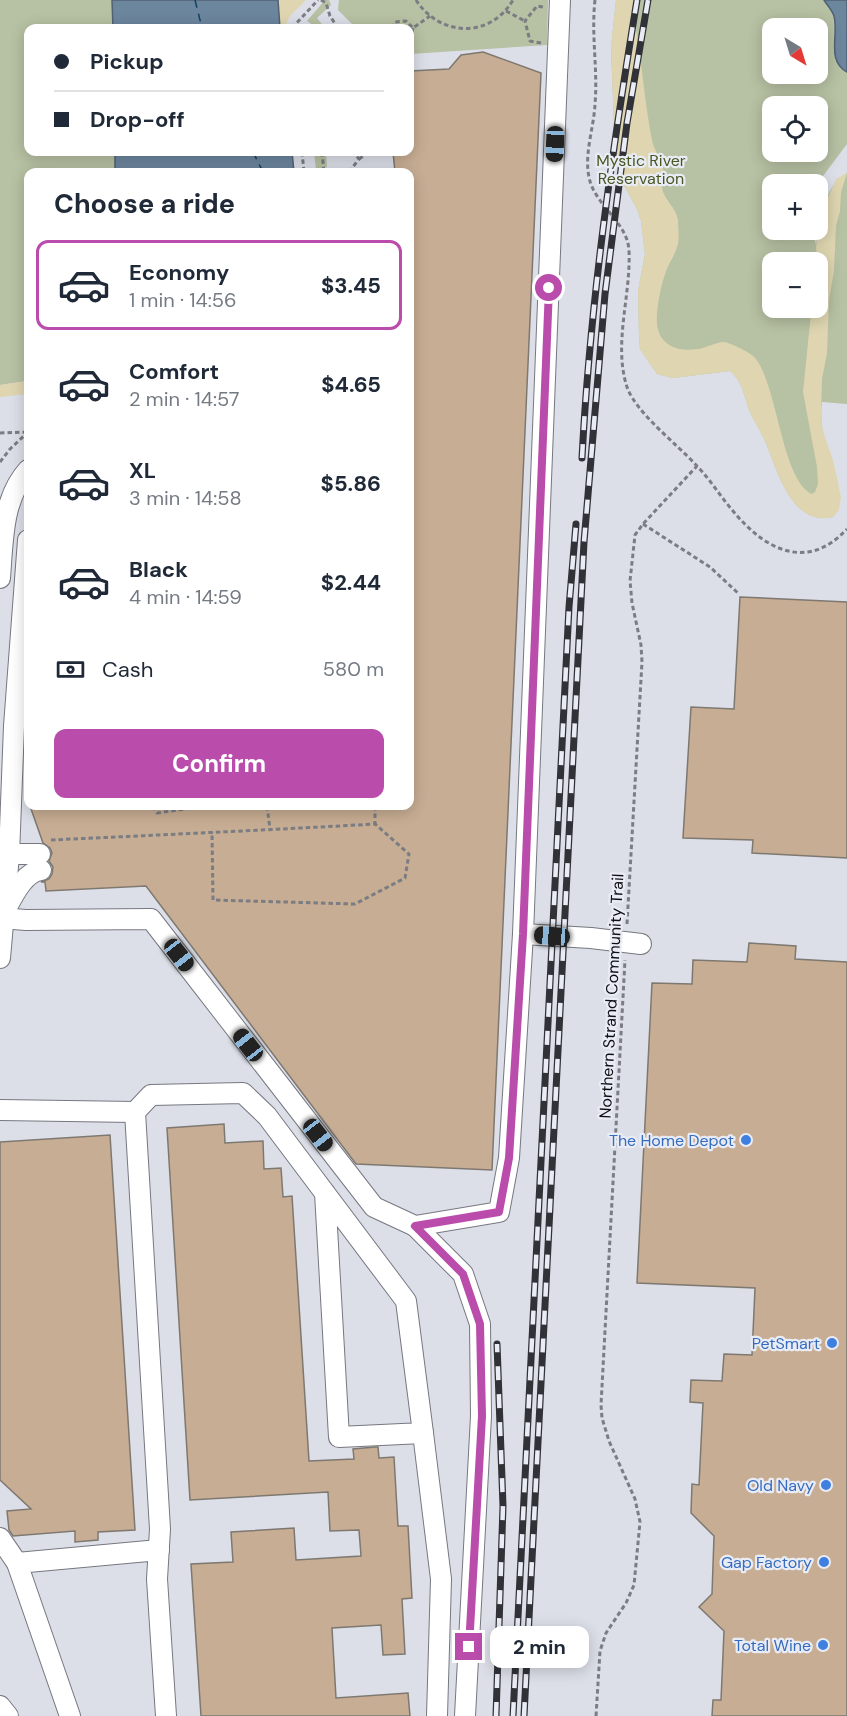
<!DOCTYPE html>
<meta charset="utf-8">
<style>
body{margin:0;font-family:"DM Sans",sans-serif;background:#f2f2f3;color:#1f2937;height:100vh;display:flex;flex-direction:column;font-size:22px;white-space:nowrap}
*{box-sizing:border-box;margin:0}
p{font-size:20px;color:#747a83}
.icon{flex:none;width:33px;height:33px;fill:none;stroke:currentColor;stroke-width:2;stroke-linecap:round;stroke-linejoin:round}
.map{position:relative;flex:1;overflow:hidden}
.details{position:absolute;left:24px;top:168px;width:390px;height:642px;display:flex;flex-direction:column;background:#fff;border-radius:12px;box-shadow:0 3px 15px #0003}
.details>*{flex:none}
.top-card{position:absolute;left:24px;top:24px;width:390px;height:132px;border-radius:12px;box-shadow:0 3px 15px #0003;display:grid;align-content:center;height:132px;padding:0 30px;background:#fff}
.needle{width:39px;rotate:142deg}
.tools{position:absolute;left:762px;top:18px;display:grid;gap:12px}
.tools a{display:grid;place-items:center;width:66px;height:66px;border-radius:12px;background:#fff;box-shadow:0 3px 15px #0003;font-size:30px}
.end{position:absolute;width:27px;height:27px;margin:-14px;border:8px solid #ba4cab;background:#fff;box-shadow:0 0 0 3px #fff}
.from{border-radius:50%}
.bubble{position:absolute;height:42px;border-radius:12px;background:#fff;box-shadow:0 3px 15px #0003;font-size:20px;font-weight:700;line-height:42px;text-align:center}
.car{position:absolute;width:18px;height:36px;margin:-18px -9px;border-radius:8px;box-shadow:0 0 4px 2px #0007;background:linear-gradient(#222 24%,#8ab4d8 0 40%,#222 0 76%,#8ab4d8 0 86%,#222 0)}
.top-card b{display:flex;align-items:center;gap:21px;height:57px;font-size:22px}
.top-card b+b{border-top:2px solid #e0e1e3}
.top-card i{width:15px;height:15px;background:#1f2937}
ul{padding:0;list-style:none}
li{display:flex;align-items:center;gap:18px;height:90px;margin:0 12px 9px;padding:0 18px;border:3px solid transparent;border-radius:12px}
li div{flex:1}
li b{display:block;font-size:22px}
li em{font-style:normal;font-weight:700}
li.current{border-color:#ba4cab}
li>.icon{width:54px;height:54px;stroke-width:1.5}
h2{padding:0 30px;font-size:27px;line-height:72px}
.pay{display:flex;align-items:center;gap:15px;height:66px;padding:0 30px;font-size:22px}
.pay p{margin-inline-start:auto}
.button{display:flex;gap:12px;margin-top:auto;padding:12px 30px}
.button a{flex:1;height:69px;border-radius:12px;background:#ba4cab;color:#fff;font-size:24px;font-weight:700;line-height:69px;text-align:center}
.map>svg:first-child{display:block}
.green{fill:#b7c1a3;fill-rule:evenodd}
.sand{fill:#dfd6b1}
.water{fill:#6c869e;stroke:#506274;stroke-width:1.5}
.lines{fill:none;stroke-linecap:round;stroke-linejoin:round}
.ferry{stroke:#134063;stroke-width:1.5;stroke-dasharray:8 6;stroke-linecap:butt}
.building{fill:#c7ad93;stroke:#7e7871;stroke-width:1.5}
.minor-casing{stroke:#767880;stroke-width:22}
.path{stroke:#7b7d83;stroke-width:3;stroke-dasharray:4.5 3;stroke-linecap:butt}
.minor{stroke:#fff;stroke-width:20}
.rail-casing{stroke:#313237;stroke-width:7}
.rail{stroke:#e9ecf5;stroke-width:4.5;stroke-dasharray:14;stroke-linecap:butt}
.route{stroke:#ba4cab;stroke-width:8}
.shop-dot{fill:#3f7fe0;stroke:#e9ecf5;stroke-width:2}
.labels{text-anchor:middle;stroke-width:4.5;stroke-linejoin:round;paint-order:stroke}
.park-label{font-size:16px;fill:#485622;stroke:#e9ecf5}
.street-label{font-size:16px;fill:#0e0f12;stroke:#e9ecf5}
.shop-label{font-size:16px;fill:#366cbe;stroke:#e9ecf5;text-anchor:end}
</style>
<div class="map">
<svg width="847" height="1716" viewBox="0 0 847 1716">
<rect width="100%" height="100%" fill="#dcdfe8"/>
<g class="green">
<path d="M 0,0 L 112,0 L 113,28 L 28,28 L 28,152 L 115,152 L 115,172 L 28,172 L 28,382 L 27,381 L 0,385 Z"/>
<path d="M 325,0 L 329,0 L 331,5 L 317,18 L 325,28 L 317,28 L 307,21 Z"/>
<path d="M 339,0 L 548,0 L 547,45 L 410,54 L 410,28 L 356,28 L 338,10 Z"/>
<path d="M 616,0 L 824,0 C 827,5 832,10 834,16 C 839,35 826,61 847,72 L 847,144 L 817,184 L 772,184 L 772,230 L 813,230 L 816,245 C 820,221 824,185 847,173 L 847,404 L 822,402 C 820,416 822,431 826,445 C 833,467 847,496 833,517 C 791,527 777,469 765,441 C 761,431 754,422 750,412 C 744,397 743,382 730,371 L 673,378 L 657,374 L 640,349 L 639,336 L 638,291 L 645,254 L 641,221 L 637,209 L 621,180 L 615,151 L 611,47 ZM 772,28 L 818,28 L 818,74 L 772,74 ZM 772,106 L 818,106 L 818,152 L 772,152 ZM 772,262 L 818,262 L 818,308 L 772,308 Z"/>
<path d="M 314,152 L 326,152 L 327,167 L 316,170 Z"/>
</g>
<g class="sand">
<path d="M 278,0 L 306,0 L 290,16 L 284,28 L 280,28 Z"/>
<path d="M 616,0 L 636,0 L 634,19 C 642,59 644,100 652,140 C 654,151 662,159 663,170 C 664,176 661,181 662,188 C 664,200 676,207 678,220 C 678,227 680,240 677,247 C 675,255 669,263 666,271 C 661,285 654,316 658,329 C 662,347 681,352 698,349 C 706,348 716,342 724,342 C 731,343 752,353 756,359 C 778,389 782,480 812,494 L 815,492 L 818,484 L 817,467 L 803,392 L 811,313 L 812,308 L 818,308 L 819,271 L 816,248 L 820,216 L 836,179 L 847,173 L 841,192 L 840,211 L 836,226 L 834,271 L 829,300 L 827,353 L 822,379 L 821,412 L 822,428 L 833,460 L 841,497 L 839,510 L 833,517 C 791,527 777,469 765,441 C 761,431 754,422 750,412 C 744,397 743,382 730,371 L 673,378 L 657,374 L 640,349 L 639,336 L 638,291 L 645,254 L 641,221 L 637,209 L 621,180 L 615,151 L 611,47 Z"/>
<path d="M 27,381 L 28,394 L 0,397 L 0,385 Z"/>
</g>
<g class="water">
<path d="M 112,0 L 278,0 L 280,28 L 113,28 Z"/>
<path d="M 824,0 L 847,0 L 847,72 C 826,61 839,35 834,16 C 832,10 827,5 824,0 Z"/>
<path d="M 115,152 L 292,152 L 294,172 L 115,172 Z"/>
</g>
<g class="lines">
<g class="ferry">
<path d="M 195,0 L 202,28"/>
<path d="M 253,152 L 263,172"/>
</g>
</g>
<g class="building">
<path d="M 483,52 L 541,73 L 492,1170 L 356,1164 L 146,886 L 46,891 L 45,882 L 41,882 L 49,879 L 52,874 L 53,867 L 49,861 L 52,853 L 50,848 L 43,843 L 30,806 L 410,806 L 410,172 L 395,172 L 393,152 L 410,152 L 410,71 L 449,69 L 461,55 Z"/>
<path d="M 740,597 L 847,602 L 847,858 L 752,853 L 753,840 L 683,838 L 691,707 L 734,709 Z"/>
<path d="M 749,943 L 796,946 L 795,959 L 847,962 L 847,1716 L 712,1716 L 713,1700 L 721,1700 L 724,1631 L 699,1607 L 712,1594 L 714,1536 L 691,1513 L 692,1484 L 699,1485 L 703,1403 L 690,1402 L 691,1380 L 722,1381 L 724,1354 L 752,1355 L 755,1288 L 637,1283 L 652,983 L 692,984 L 693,960 L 747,962 Z"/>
<path d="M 224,1124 L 225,1143 L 263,1141 L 264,1169 L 281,1168 L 283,1197 L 292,1196 L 309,1461 L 354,1459 L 353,1449 L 375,1447 L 378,1447 L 379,1458 L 394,1457 L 398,1526 L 408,1526 L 412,1598 L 402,1599 L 405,1654 L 383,1655 L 381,1625 L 332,1628 L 336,1698 L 408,1693 L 410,1716 L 201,1716 L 191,1564 L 233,1562 L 231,1532 L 294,1528 L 296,1560 L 361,1556 L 359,1530 L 330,1531 L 328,1492 L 190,1500 L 167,1128 Z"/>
<path d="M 110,1135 L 135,1530 L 98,1532 L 98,1540 L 75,1542 L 75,1531 L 13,1536 L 9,1530 L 7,1511 L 31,1509 L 0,1480 L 0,1142 Z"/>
</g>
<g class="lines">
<defs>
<g id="minor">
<path d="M 0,578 C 3,541 2,499 28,470"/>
<path d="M 0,854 L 40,854"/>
<path d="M 6,909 C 13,896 24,872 41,870"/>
<path d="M 0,918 L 26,920 L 151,919 L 374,1207 L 415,1226 L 499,1212 L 509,1158 L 523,934 L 560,0"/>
<path d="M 523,934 L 591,938 L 641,944"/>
<path d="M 0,958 L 9,855 L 14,726 L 28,540"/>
<path d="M 0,1110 L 135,1112"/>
<path d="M 415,1226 L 463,1274 L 480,1324 L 481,1416 L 465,1716"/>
<path d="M 423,1433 L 441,1579 L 437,1716"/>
<path d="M 0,1538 L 17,1563"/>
<path d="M 0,1706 L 8,1716"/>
<path d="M 70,1716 L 17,1563 L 159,1550"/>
<path d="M 166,1716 L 157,1579 L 160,1529 L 135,1112 L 151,1095 L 243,1093 L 267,1116 L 406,1301 L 423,1433 L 339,1437 L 325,1193"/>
</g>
</defs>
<use href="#minor" class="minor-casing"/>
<g class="path">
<path d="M 321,0 L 326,3 L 330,16 L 338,28"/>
<path d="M 416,0 C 440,37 490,39 513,0"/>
<path d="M 595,0 C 591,35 598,70 595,104 C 594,127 584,154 589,177 C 594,205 628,222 629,251 C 631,296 613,344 627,387 C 636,413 677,444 696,465 C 710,479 720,496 733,511 C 765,550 807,572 847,529"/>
<path d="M 506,11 L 525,21"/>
<path d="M 292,28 L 318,0"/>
<path d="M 391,28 L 395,22 L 406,21 L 413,28 L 430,16"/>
<path d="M 410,39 L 413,28"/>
<path d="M 541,43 L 530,41 L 525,21 L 537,6 L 543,7"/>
<path d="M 302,152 L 304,172"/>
<path d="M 322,152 L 324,172"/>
<path d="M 359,159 L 369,152"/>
<path d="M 349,172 L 359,159 L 353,152"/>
<path d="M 0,433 L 28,432"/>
<path d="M 0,462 L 10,449 L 28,432"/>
<path d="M 643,524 L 710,567 L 739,594"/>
<path d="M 153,806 L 157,813 L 206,806"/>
<path d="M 267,806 L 270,829"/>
<path d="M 375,806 L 375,824"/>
<path d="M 51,840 C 159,835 267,830 375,824 L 409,854 L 405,878 L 355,904 L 213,900 L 212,832"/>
<path d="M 627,924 L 642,662 L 641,645 L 632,603 L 630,581 L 635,535 L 643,524 L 697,466"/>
<path d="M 596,1716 L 600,1651 L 606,1633 L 626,1603 L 634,1585 L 640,1522 L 635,1499 L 609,1441 L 602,1418 L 601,1405 L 625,960"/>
</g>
<use href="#minor" class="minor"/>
<defs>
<g id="rail">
<path d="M 582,458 C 590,304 612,152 637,0"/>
<path d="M 496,1716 L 503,1506 L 497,1344"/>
<path d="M 513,1716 L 569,607 L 576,524"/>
<path d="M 524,1716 L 584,542 L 605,294 L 627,123 L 648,0"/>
</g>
</defs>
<use href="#rail" class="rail-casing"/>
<use href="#rail" class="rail"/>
</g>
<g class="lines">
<path class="route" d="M 469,1647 L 482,1416 L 480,1324 L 463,1274 L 415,1226 L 499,1212 L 509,1158 L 523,934 L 549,288"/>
</g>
<g class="shop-dot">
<circle cx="746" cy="1140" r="6"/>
<circle cx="832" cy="1343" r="6"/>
<circle cx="826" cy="1485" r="6"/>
<circle cx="824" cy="1562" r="6"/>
<circle cx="823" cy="1645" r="6"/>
</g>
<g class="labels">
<g class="park-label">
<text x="641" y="166">Mystic River<tspan x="641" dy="18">Reservation</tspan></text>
</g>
<g class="street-label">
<text transform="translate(611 996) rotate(-87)" y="6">Northern Strand Community Trail</text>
</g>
<g class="shop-label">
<text x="734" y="1146">The Home Depot</text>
<text x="820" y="1349">PetSmart</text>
<text x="814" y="1491">Old Navy</text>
<text x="812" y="1568">Gap Factory</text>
<text x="811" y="1651">Total Wine</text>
</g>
</g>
</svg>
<div class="tools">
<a><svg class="needle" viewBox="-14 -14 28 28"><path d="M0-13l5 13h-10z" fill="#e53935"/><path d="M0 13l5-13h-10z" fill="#747a83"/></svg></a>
<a><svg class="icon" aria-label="locate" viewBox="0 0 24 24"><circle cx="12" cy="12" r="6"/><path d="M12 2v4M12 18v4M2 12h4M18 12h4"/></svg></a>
<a>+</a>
<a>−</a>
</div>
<i class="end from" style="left:549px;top:288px"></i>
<i class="end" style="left:469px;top:1647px"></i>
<div class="bubble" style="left:490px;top:1626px;width:99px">2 min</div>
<i class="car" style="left:555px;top:144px;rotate:182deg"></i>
<i class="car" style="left:552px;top:936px;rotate:274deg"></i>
<i class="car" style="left:179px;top:955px;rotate:142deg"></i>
<i class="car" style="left:248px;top:1045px;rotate:322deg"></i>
<i class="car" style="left:318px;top:1135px;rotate:142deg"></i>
<div class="top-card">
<b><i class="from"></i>Pickup</b>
<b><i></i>Drop-off</b>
</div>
<section class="details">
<h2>Choose a ride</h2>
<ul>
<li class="current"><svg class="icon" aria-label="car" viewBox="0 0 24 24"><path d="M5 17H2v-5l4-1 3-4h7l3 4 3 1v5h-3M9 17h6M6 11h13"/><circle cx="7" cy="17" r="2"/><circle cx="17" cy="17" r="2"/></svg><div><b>Economy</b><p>1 min · 14:56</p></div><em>$3.45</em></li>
<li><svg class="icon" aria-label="car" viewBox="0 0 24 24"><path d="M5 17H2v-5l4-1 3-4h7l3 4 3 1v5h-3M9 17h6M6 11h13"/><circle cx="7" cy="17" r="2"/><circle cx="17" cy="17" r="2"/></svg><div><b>Comfort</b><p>2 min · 14:57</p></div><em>$4.65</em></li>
<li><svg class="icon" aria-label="car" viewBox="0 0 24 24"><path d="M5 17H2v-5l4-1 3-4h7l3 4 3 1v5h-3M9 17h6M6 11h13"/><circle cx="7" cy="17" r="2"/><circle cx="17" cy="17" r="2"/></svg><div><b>XL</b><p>3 min · 14:58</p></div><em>$5.86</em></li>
<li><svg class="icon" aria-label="car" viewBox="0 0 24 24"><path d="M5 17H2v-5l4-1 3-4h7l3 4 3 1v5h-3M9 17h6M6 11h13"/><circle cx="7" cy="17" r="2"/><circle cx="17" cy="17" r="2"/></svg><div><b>Black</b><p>4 min · 14:59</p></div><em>$2.44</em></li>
</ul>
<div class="pay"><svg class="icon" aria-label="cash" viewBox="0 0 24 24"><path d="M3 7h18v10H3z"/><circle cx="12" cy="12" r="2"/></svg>Cash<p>580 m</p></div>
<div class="button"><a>Confirm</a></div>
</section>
</div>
